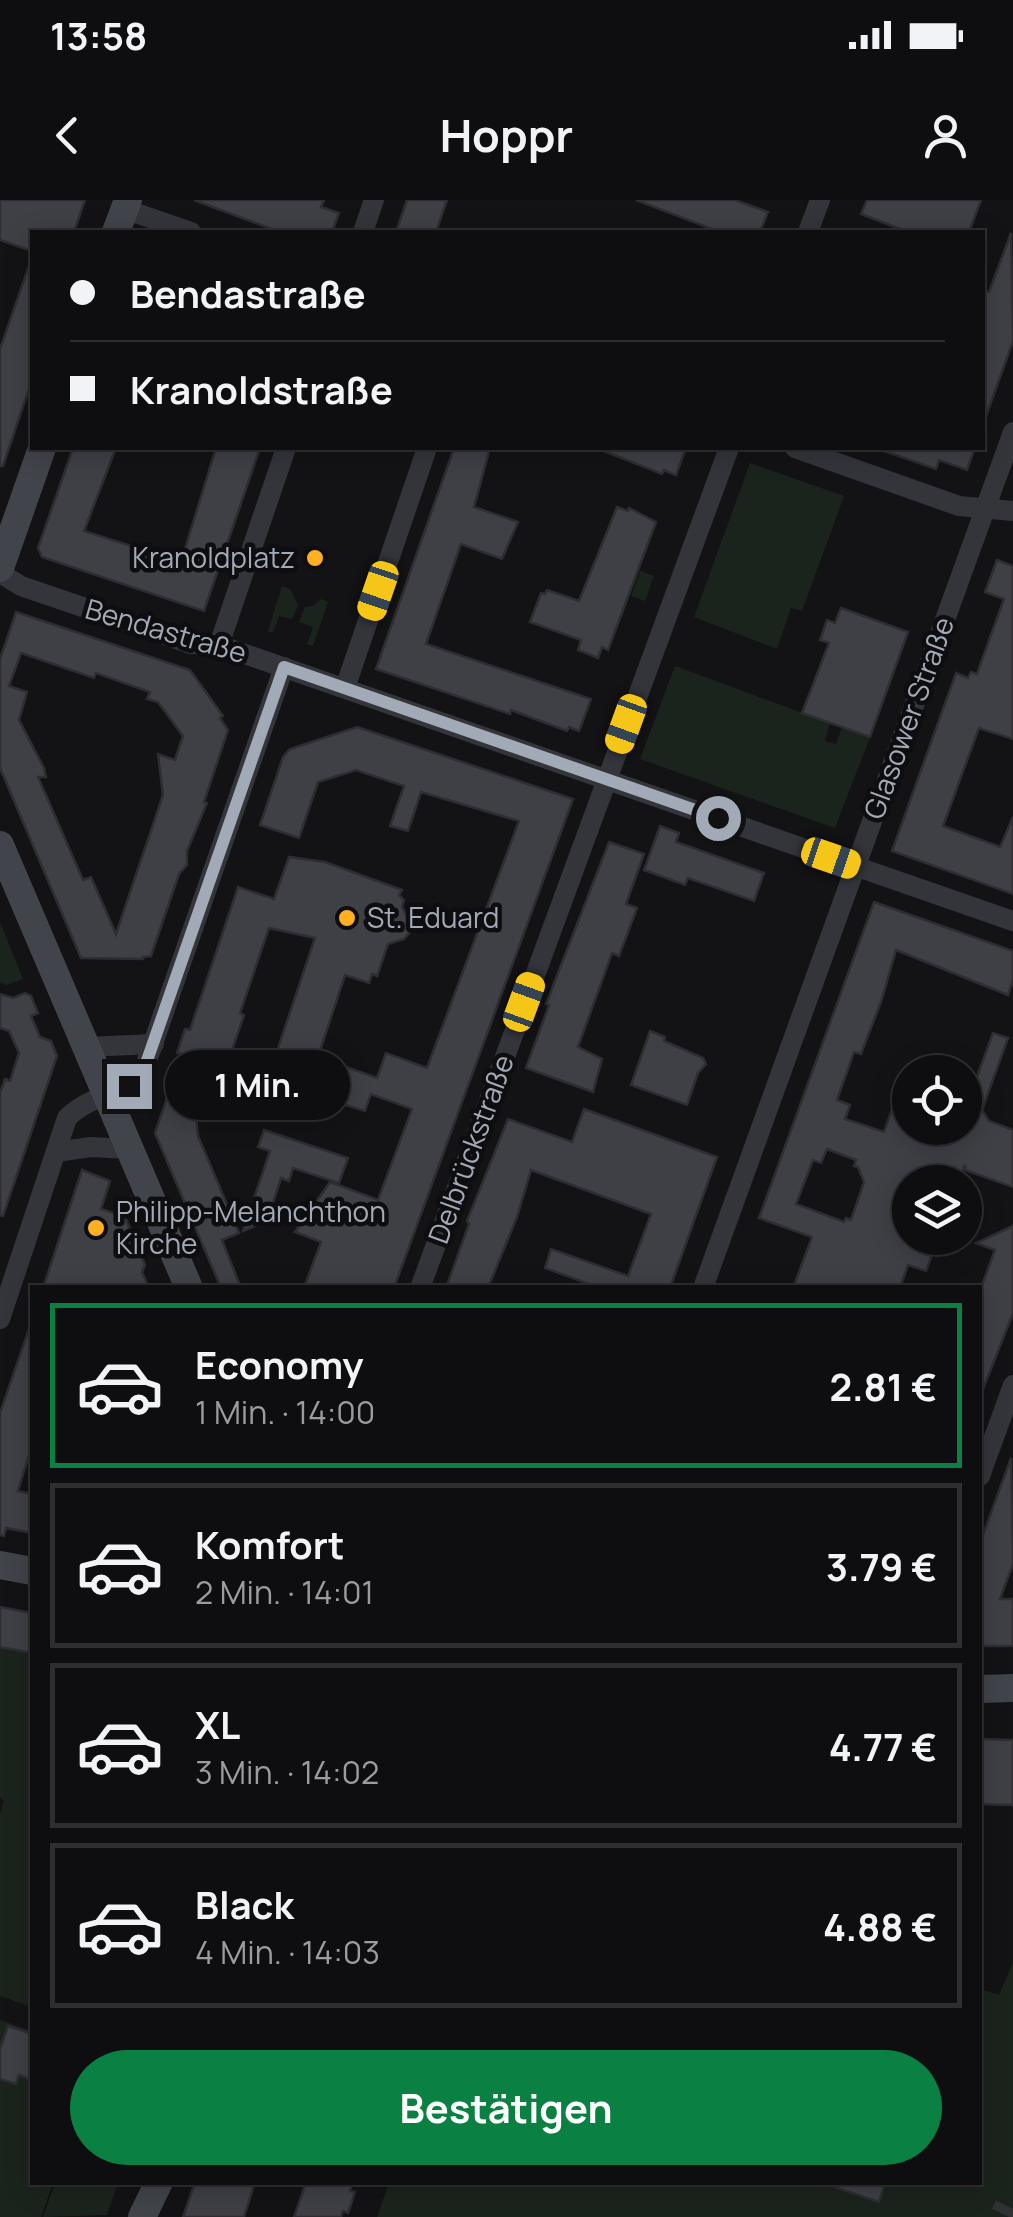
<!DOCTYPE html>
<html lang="de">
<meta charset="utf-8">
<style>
body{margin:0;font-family:Manrope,sans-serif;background:#1c1c1e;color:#f1f3f6;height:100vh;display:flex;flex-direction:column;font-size:38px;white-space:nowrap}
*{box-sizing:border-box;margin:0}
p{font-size:32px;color:#9b9c9f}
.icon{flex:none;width:55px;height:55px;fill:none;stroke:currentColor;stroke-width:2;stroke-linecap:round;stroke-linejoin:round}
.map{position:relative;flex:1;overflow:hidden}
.panel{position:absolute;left:30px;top:1085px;width:952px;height:900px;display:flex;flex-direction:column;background:#0e0e10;border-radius:0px;box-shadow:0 5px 25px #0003,0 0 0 2px #2e2e30}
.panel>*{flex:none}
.banner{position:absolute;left:30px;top:30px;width:955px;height:220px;border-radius:0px;box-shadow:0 5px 25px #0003,0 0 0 2px #2e2e30;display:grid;align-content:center;height:220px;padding:0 40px;background:#0e0e10}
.buttons{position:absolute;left:892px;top:855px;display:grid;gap:20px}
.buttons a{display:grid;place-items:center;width:90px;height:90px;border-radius:50%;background:#0e0e10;box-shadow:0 5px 25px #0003,0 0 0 2px #2e2e30;font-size:50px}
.end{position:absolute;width:45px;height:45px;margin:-22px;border:12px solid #a3aab7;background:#111;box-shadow:0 0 0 5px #111}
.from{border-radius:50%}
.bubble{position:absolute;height:70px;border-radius:35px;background:#0e0e10;box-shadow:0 5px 25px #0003,0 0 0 2px #2e2e30;font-size:32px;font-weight:700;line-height:70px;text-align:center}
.car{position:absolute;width:30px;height:60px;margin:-30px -15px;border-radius:12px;box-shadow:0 0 8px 2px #0007;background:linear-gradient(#f5c518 24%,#345 0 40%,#f5c518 0 76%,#345 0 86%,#f5c518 0)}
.banner b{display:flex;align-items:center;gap:35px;height:95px;font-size:38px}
.banner b+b{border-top:2px solid #2e2e30}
.banner i{width:25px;height:25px;background:#f1f3f6}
ul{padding:18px 0 0;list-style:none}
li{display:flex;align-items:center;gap:30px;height:165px;margin:0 20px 15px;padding:0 20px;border:5px solid #2e2e30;border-radius:0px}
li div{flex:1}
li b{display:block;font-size:38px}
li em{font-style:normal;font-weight:700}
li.on{border-color:#0b8043}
li>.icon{width:90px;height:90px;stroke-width:1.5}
.button{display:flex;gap:20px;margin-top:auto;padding:20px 40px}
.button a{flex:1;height:115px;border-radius:60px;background:#0b8043;color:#fff;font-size:40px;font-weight:700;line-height:115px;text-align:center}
.status{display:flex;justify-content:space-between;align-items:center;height:70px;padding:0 50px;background:#0e0e10;direction:ltr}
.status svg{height:28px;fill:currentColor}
header{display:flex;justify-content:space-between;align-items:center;height:130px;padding:0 40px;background:#0e0e10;font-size:45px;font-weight:700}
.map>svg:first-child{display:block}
.green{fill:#1b241c}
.building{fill:#3f4046;stroke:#2d2d32;stroke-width:2.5;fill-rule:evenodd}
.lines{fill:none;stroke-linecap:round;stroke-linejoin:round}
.highway-tunnel{stroke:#303135;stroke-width:38;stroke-dasharray:38 19;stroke-linecap:butt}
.street{stroke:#34353b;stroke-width:20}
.secondary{stroke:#42444b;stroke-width:28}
.route{stroke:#a3aab7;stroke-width:12}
.poi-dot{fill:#ffb022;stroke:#0e0e10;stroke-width:4}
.labels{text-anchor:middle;stroke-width:9;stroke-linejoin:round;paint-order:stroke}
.poi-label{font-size:28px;fill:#a3aab7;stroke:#0e0e10;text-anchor:start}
.street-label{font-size:28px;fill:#a3aab7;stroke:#0e0e10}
</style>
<div class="status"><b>13:58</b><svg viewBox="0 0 49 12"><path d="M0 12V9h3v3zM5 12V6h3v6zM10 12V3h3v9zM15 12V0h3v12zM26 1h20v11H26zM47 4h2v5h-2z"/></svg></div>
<header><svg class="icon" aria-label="back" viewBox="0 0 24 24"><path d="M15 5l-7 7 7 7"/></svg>Hoppr<svg class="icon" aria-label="person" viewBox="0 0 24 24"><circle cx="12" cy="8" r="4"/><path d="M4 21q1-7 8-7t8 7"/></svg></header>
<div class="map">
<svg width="1013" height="2017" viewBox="0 0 1013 2017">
<rect width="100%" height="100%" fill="#131315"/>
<g class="green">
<path d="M 750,263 L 844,296 L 802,411 L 791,408 L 777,449 L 694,417 Z"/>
<path d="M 640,371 L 654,376 L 645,401 L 631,396 Z"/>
<path d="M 282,386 L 290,389 L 298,405 L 292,419 L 279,416 L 273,433 L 268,431 Z"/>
<path d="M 321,399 L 328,402 L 313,446 L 307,444 L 313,427 L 299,422 L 305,407 L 313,406 Z"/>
<path d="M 675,466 L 830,523 L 825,541 L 836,544 L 842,527 L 870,537 L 835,628 L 640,559 Z"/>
<path d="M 0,722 L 23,779 L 7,785 L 0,783 Z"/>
<path d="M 0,1447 L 32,1453 L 32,1807 L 0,1796 L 0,1614 L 4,1601 L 0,1597 Z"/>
<path d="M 1013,1762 L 1013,2017 L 377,2017 L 389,1983 L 980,1982 L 980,1789 L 999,1795 Z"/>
<path d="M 0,1820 L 32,1831 L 32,1982 L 53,1983 L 41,2017 L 0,2017 Z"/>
<path d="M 55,1983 L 55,1982 L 118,1983 L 107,2015 L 43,2017 Z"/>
</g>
<g class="building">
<path d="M 0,0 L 85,0 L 74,32 L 32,32 L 32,51 L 0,40 Z"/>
<path d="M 194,0 L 324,0 L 321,7 L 339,13 L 332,32 L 280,32 Z"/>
<path d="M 407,0 L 447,0 L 436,32 L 396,32 Z"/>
<path d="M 636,0 L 735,0 L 768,12 L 760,32 L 720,32 Z"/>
<path d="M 867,0 L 981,0 L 969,32 L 908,32 L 861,14 Z"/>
<path d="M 1011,33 L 1013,141 L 985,219 L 982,100 L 986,91 L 989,92 Z"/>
<path d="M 30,63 L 32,63 L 32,180 L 3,266 L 0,266 L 0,149 Z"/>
<path d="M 73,248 L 116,248 L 84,331 L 181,362 L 216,248 L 260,248 L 204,411 L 42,357 L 38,348 Z"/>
<path d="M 454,248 L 490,248 L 474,307 L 518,322 L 502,359 L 461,344 L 426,444 L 591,499 L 579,531 L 569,527 L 567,531 L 511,510 L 510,514 L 376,469 Z"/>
<path d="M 596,248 L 686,248 L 676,275 L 664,270 L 662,274 Z"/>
<path d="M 882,248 L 975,248 L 967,270 L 939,260 L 936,269 L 881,250 Z"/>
<path d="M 617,307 L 628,311 L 629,308 L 656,322 L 608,450 L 602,447 L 598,458 L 578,450 L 581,440 L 530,422 L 541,393 L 545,394 L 547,390 L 579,401 Z"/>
<path d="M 997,360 L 1013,366 L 1013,539 L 979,528 L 943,626 L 1000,647 L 1013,617 L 1013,694 L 892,651 L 956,473 L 968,478 L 971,472 L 977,474 L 1004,399 L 985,392 Z"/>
<path d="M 841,408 L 908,432 L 870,537 L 802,513 L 829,443 L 820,440 L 827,420 L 835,423 Z"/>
<path d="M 16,412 L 190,470 L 223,516 L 220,518 L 228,530 L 204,602 L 207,603 L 187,651 L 187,665 L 179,674 L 151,756 L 143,757 L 143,759 L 81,758 L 0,568 L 0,459 ZM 21,453 L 94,478 L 96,473 L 150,492 L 147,499 L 158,502 L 183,536 L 175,560 L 158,554 L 163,595 L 116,734 L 91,677 L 83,680 L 38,577 L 46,577 L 44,568 L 19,520 L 27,492 L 9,486 Z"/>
<path d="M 357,527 L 573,599 L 394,1088 L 304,1088 L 321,1042 L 295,1032 L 330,982 L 378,1000 L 412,909 L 371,894 L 365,911 L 267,881 L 315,738 L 269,728 L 240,813 L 244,815 L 228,862 L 224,861 L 207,910 L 195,905 L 198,936 L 239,1033 L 222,1040 L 241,1088 L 221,1088 L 155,933 L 182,854 L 177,853 L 185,829 L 190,830 L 238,687 L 274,699 L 289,657 L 325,662 L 402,690 L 399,695 L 404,700 L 402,707 L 411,723 L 410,732 L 404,739 L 388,744 L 377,776 L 372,774 L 369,783 L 345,775 L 318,857 L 377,878 L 386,853 L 427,868 L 519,621 L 421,592 L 408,631 L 390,626 L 404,586 L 356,570 L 318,582 L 299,638 L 260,625 L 283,557 L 290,549 Z"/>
<path d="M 660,626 L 679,633 L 676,642 L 764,673 L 754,701 L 688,678 L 685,685 L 644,670 Z"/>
<path d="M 609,642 L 644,654 L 626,704 L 637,708 L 619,756 L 612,753 L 578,847 L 602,859 L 593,892 L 526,868 L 549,805 L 546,804 Z"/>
<path d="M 874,702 L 1013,751 L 1013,780 L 1008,795 L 896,750 L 881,802 L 861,854 L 854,852 L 837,900 L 850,905 L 845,919 L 884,932 L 908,864 L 910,928 L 965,928 L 965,909 L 993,833 L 1008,838 L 982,910 L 989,921 L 1013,930 L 1013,987 L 965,970 L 965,965 L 959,982 L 910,982 L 910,1038 L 938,1038 L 926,1071 L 908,1065 L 900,1088 L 793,1088 L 812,1037 L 759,1018 ZM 827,949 L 856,960 L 854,966 L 858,967 L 864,982 L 851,1020 L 846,1018 L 844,1022 L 796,1004 L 813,960 L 821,963 Z"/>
<path d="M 25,793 L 31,796 L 38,813 L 31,816 L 40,837 L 51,841 L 57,856 L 3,1016 L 0,1015 L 0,893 L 5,879 L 10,881 L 19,853 L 9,831 L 0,828 L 0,794 L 13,798 Z"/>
<path d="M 650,831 L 665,837 L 664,841 L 703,858 L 706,864 L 698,873 L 687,905 L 631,885 Z"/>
<path d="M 584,909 L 717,957 L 670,1088 L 600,1088 L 545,1068 L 551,1049 L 628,1076 L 651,1014 L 531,970 L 517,1017 L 488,1088 L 446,1088 L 469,1024 L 467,1021 L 508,919 L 572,942 Z"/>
<path d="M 264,930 L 348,958 L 339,983 L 293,968 L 289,981 L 281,978 L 267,1021 L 243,1031 L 270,951 L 258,947 Z"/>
<path d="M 82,970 L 110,981 L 101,1009 L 125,1017 L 145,1065 L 142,1072 L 149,1088 L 43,1088 Z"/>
<path d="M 1013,1026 L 1013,1113 L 980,1197 L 980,1091 L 995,1050 L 976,1043 Z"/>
<path d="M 30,1126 L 32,1127 L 32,1245 L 18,1291 L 32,1294 L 32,1333 L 6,1328 L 4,1336 L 0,1335 L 0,1213 Z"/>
<path d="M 1011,1258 L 1013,1364 L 1000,1399 L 1013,1399 L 1013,1446 L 980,1446 L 980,1343 Z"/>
<path d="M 0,1407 L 32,1413 L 32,1453 L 0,1447 Z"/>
<path d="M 980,1539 L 1013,1540 L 1013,1605 L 980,1604 Z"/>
<path d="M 8,1826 L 32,1834 L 32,1880 L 19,1875 L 16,1884 L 0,1879 L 0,1849 Z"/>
<path d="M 195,1982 L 255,1982 L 244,2017 L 183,2017 Z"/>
<path d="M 306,1982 L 353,1982 L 350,1991 L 355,1992 L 348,2013 L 343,2011 L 341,2017 L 294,2017 Z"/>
<path d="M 832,1982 L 885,1982 L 879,2002 L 831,1986 Z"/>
</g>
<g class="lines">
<path class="highway-tunnel" d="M 1009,2017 L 1013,2009"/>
<g class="street">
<path d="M 124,9 L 191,32"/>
<path d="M 363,32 L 374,0"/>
<path d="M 808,32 L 820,0"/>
<path d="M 795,248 L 959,306 L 1013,311"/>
<path d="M 0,373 L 21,386 L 191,444 L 219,445 L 1013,721"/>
<path d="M 219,445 L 286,248"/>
<path d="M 345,488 L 427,248"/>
<path d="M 86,847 L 154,844"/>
<path d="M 56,952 L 91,947 L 130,949"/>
<path d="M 420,1088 L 729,248"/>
<path d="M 703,1088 L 1013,232"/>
<path d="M 0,1119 L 67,918 C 91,893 129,894 142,875 L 284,467"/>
<path d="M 980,1276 L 1013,1185"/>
</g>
<g class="secondary">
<path d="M 116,32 L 128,0"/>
<path d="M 0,368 L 42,248"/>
<path d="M 0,645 L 189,1088"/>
<path d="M 0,1365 L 32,1371"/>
<path d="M 980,1489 L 1013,1488"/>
<path d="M 142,2017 L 159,1982"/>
</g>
</g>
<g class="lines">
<path class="route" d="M 129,886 L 142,875 L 284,467 L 718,618"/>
</g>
<g class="poi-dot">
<circle cx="315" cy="358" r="10"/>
<circle cx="347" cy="718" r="10"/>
<circle cx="96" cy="1028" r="10"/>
</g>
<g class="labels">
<g class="poi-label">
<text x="295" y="368" text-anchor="end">Kranoldplatz</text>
<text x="367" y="728">St. Eduard</text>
<text x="116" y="1022">Philipp-Melanchthon<tspan x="116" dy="32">Kirche</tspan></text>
</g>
<g class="street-label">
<text transform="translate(166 431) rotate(16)" y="10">Bendastraße</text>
<text transform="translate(909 518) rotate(-70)" y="10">Glasower Straße</text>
<text transform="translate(471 949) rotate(-70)" y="10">Delbrückstraße</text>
</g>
</g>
</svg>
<div class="buttons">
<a><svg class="icon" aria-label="locate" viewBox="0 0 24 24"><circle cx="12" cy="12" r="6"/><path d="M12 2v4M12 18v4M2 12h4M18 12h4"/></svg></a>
<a><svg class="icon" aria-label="layers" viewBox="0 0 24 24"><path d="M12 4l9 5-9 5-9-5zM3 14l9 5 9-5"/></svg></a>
</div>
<i class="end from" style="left:718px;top:618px"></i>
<i class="end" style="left:129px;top:886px"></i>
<div class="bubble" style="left:165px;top:850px;width:185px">1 Min.</div>
<i class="car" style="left:378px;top:391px;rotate:199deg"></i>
<i class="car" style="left:626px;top:524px;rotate:200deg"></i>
<i class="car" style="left:831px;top:658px;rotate:109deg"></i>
<i class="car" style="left:524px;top:802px;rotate:20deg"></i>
<div class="banner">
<b><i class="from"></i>Bendastraße</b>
<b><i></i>Kranoldstraße</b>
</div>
<section class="panel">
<ul>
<li class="on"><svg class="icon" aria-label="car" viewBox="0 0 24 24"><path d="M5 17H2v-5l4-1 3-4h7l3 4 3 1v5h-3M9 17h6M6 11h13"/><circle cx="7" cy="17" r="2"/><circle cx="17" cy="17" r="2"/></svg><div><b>Economy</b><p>1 Min. · 14:00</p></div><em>2.81 €</em></li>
<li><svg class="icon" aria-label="car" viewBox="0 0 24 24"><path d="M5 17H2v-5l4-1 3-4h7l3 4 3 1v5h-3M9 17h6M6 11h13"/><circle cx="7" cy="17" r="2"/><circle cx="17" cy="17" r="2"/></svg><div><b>Komfort</b><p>2 Min. · 14:01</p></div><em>3.79 €</em></li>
<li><svg class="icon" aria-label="car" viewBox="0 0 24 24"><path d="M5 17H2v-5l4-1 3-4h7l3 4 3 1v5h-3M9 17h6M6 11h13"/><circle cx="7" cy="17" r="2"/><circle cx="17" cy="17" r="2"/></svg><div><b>XL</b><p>3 Min. · 14:02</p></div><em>4.77 €</em></li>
<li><svg class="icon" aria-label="car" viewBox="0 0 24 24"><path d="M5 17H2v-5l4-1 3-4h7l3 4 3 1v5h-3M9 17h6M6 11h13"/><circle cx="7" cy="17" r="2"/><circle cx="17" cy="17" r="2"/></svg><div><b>Black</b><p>4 Min. · 14:03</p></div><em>4.88 €</em></li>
</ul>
<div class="button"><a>Bestätigen</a></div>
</section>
</div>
